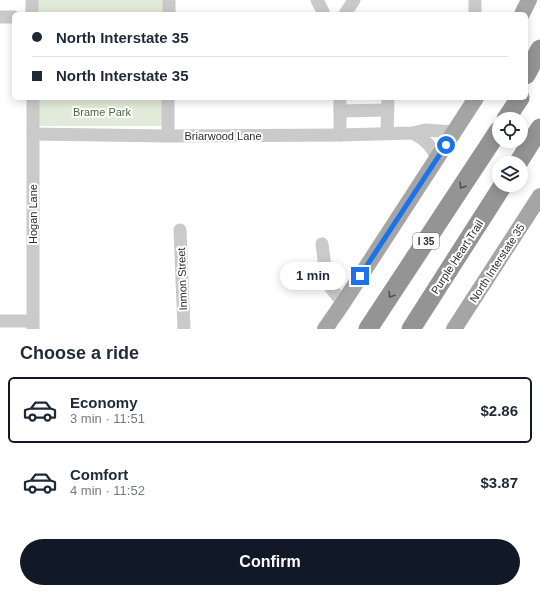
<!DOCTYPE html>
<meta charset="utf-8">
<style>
body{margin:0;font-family:Arial,sans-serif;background:#f6f6f7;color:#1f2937;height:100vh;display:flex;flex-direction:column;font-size:15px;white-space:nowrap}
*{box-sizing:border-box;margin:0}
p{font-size:13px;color:#747a83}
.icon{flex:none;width:22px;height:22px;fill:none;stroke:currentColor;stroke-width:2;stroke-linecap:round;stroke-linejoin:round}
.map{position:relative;height:329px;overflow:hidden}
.sheet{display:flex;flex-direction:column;background:#fff;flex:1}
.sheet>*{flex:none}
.hud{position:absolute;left:12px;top:12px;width:516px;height:88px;border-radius:6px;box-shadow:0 2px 10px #0003;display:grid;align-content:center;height:88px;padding:0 20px;background:#fff}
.buttons{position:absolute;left:492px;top:112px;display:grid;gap:8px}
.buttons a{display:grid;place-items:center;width:36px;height:36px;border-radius:50%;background:#fff;box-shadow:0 2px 10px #0003;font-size:20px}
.end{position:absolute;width:18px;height:18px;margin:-9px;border:5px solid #1a73e8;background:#fff;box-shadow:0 0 0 2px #fff}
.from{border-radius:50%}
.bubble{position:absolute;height:28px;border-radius:14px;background:#fff;box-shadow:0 2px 10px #0003;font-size:13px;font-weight:700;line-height:28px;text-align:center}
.hud b{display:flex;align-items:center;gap:14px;height:38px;font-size:15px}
.hud b+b{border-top:1px solid #e0e1e3}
.hud i{width:10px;height:10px;background:#1f2937}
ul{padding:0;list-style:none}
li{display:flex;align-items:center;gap:12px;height:66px;margin:0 8px 6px;padding:0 12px;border:2px solid transparent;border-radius:6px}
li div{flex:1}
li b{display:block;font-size:15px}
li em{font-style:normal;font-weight:700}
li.selected{border-color:#111827}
li>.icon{width:36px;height:36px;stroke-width:1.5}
h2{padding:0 20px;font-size:18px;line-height:48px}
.cta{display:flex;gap:8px;margin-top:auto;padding:8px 20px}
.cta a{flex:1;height:46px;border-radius:24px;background:#111827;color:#fff;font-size:16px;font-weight:700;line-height:46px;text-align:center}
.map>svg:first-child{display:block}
.green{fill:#e2ebda}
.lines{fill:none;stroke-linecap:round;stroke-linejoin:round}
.minor{stroke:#cacaca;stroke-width:13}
.major{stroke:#a5a5a5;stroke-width:16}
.highway{stroke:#949494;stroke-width:19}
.oneway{stroke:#515151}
.route{stroke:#1a73e8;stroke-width:5}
.labels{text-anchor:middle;stroke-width:4;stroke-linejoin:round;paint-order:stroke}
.shield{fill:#fff;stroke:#6c6c6c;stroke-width:1}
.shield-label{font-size:10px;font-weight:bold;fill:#2d2d2d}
.park-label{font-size:11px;fill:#4c693a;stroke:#fff}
.street-label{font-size:11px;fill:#2d2d2d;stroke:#fff}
</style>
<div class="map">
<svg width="540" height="329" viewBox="0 0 540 329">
<rect width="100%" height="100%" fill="#fff"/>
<g class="green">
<rect x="37" y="0" width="127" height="14"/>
<rect x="38" y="98" width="127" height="28"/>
</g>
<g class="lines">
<g class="minor">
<path d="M 32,0 L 32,14"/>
<path d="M 317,0 L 324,14"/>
<path d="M 169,14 L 169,0"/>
<path d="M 345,14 L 354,0"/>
<path d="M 475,14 L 475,0"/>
<path d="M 0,17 L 14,17"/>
<path d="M 33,98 L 33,329"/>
<path d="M 340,111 L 388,110"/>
<path d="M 387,133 L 388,98"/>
<path d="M 413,133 C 425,140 431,145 437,158"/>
<path d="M 33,134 L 168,136 L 340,135 L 413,133 L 425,130 L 454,132"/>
<path d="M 340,135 L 340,98"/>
<path d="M 168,136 L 168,98"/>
<path d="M 180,230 L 184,329"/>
<path d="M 322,244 L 327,283 L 343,303"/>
<path d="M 0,321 L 33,321"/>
</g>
<g class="major">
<path d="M 522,14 L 529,0"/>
<path d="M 325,329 L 343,303 L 476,98"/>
<path d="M 454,329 L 540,196"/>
</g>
<g class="highway">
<path d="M 526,75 L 540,49"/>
<path d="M 506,119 L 520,98"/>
<path d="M 518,163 L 540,128"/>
<path d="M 368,329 L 499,130"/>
<path d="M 411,329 L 503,185"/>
</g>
</g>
<defs><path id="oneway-chevron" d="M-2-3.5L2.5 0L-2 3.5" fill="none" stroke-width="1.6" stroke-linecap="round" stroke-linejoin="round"/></defs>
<g class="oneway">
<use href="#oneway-chevron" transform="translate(462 186) rotate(123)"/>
<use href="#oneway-chevron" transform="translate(391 295) rotate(123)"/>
</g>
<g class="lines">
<path class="route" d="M 360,276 L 446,145"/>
</g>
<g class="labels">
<rect class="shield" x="413" y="233" width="26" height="16" rx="3"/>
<g class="shield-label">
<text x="426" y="245">I 35</text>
</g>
<g class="park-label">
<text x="102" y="116">Brame Park</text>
</g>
<g class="street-label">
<text x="223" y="140">Briarwood Lane</text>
<text transform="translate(33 214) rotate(-90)" y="4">Hogan Lane</text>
<text transform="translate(457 257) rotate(-57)" y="4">Purple Heart Trail</text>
<text transform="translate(497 263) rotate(-57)" y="4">North Interstate 35</text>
<text transform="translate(182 279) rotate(-92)" y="4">Inmon Street</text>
</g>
</g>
</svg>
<div class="buttons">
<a><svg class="icon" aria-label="locate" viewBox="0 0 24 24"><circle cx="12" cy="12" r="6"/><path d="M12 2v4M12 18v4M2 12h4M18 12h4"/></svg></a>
<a><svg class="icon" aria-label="layers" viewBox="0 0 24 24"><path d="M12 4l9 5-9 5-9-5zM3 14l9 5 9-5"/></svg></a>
</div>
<i class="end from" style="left:446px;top:145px"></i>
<i class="end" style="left:360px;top:276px"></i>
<div class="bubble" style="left:280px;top:262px;width:66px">1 min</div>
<div class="hud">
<b><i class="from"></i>North Interstate 35</b>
<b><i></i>North Interstate 35</b>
</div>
</div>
<section class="sheet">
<h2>Choose a ride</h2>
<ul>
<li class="selected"><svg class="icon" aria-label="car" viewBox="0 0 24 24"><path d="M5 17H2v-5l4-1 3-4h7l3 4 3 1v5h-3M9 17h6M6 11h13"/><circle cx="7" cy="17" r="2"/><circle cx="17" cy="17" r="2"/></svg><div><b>Economy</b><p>3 min · 11:51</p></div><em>$2.86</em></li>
<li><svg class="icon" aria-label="car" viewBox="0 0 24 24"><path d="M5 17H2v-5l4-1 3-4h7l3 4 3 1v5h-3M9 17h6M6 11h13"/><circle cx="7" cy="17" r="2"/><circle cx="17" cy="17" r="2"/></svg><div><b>Comfort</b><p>4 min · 11:52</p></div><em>$3.87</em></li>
</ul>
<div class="cta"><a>Confirm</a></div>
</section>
